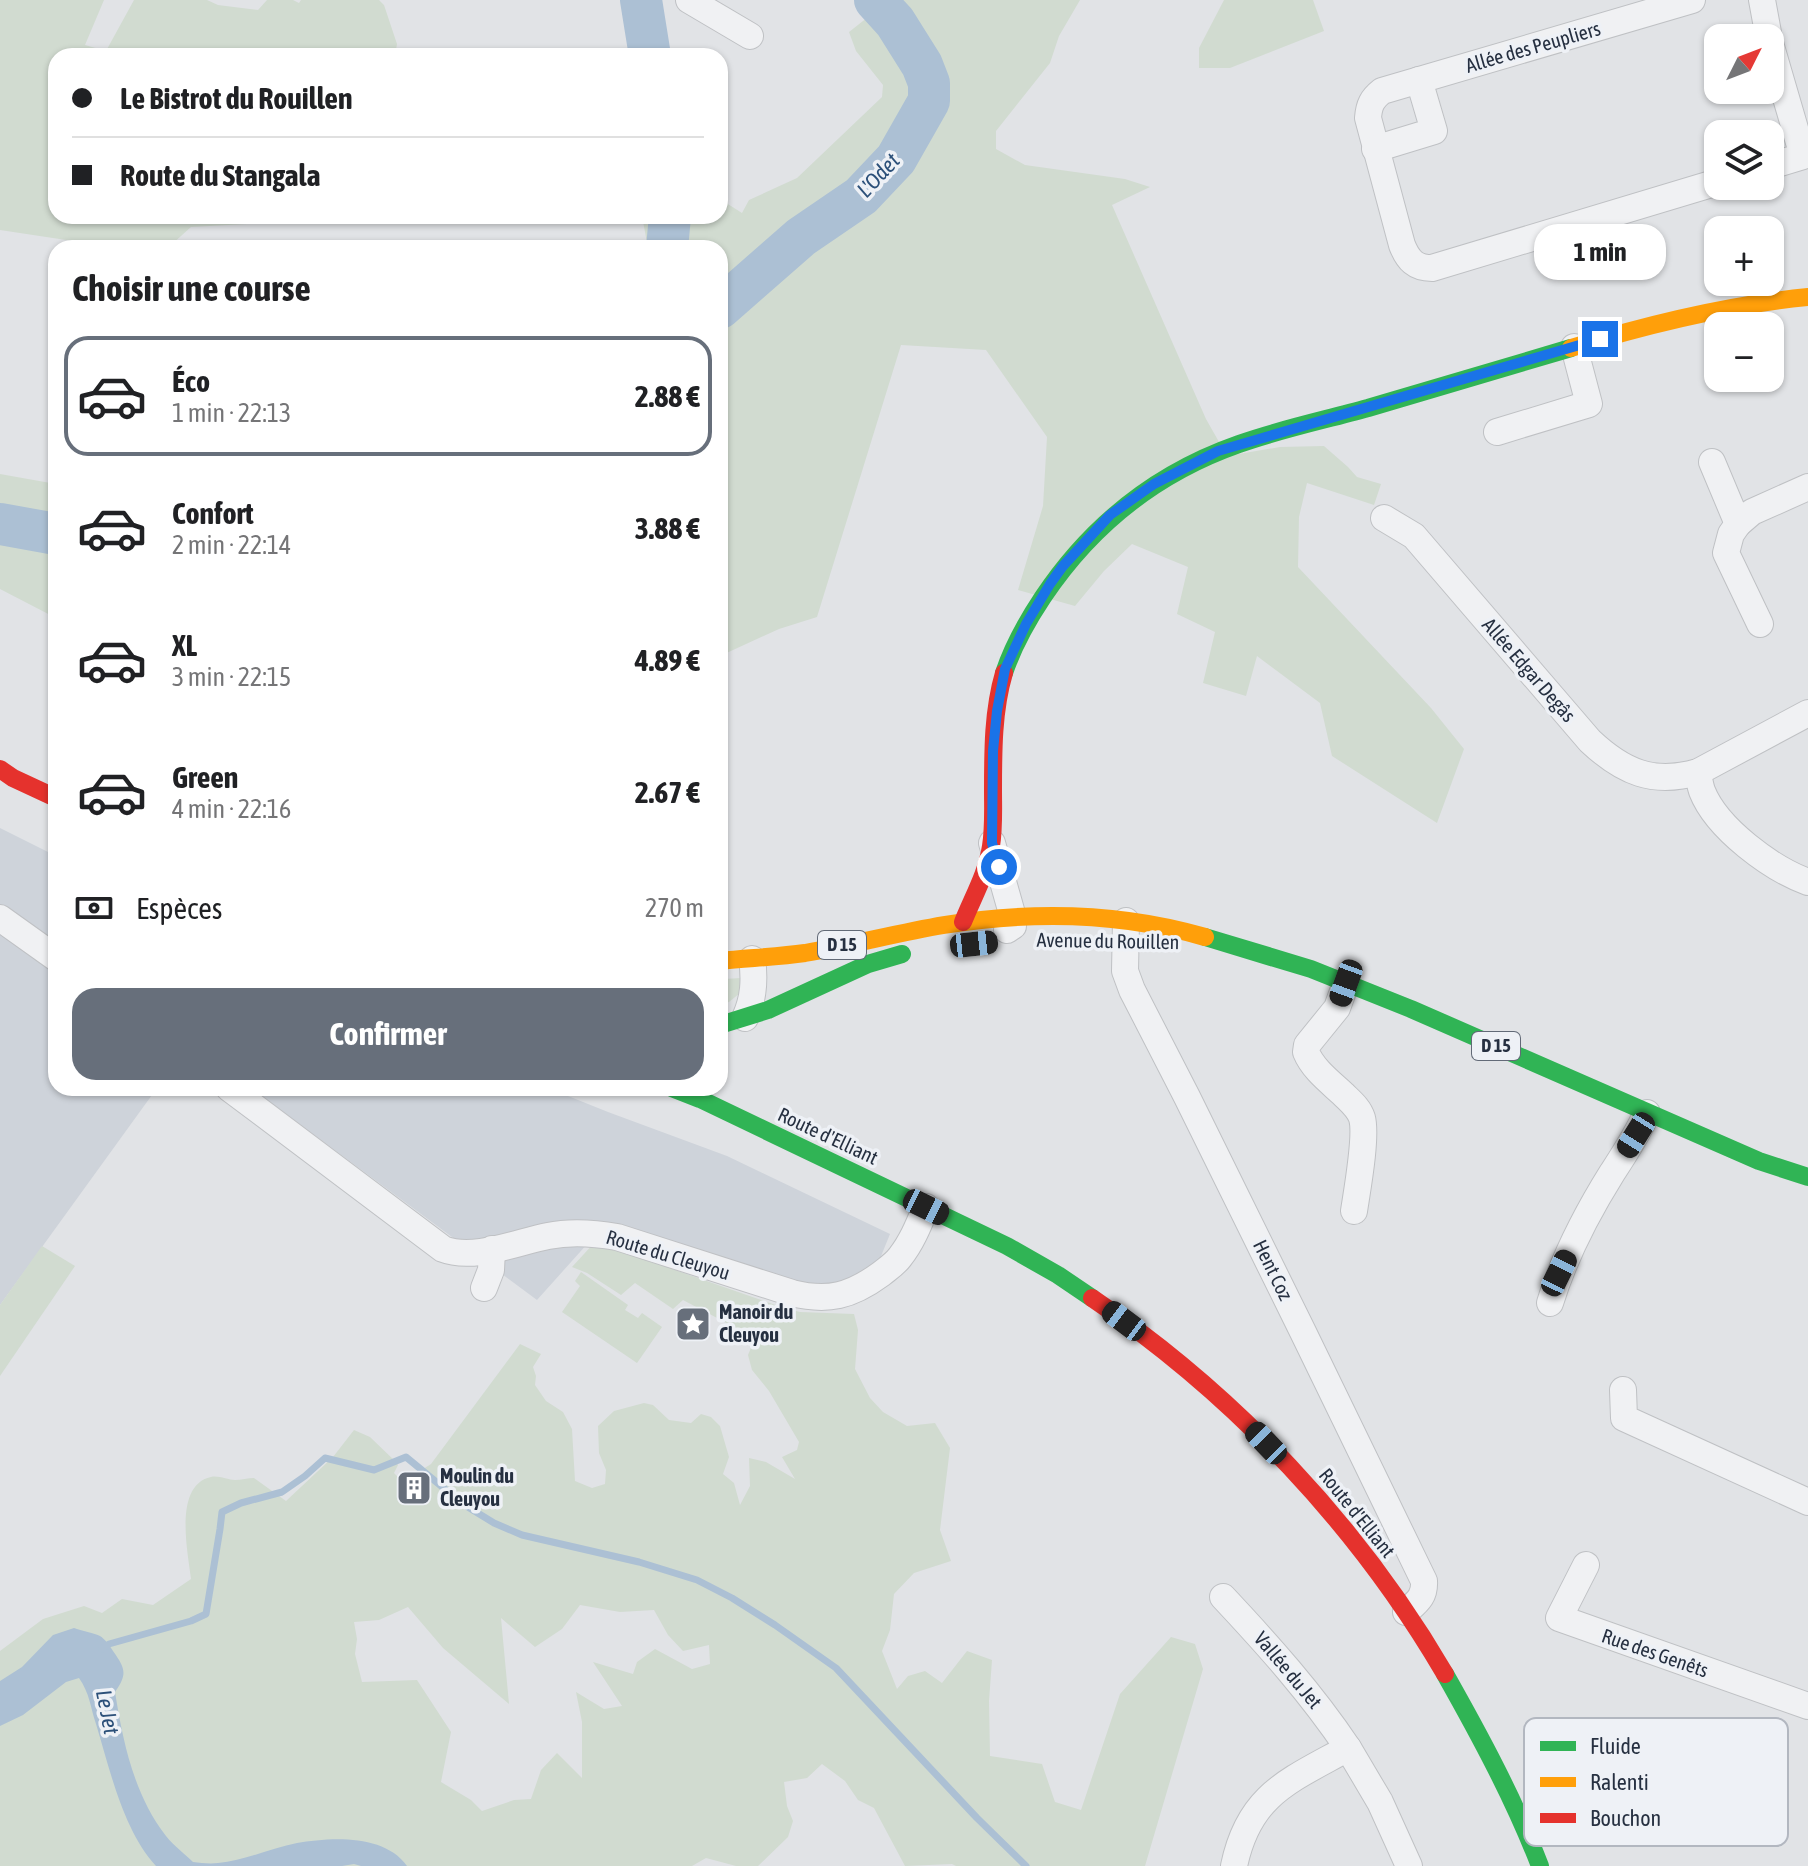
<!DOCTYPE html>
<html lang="fr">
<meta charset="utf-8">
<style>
body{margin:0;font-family:"Asap Condensed",sans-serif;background:#f2f2f2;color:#202124;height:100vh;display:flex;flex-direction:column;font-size:30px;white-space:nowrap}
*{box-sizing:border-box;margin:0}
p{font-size:26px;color:#757577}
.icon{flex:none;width:44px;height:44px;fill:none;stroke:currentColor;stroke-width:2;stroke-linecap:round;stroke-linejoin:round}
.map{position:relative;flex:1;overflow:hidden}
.side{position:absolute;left:48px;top:240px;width:680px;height:856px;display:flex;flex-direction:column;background:#fff;border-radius:24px;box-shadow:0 2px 6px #0004}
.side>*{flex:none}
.top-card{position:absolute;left:48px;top:48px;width:680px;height:176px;border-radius:24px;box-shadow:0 2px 6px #0004;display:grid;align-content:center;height:176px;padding:0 24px;background:#fff}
.needle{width:52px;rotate:48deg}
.fabs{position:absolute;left:1704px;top:24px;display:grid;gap:16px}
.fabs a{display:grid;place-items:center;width:80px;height:80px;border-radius:16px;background:#fff;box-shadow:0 2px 6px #0004;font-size:40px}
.end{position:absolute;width:36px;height:36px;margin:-18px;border:10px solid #1a73e8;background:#fff;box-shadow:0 0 0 4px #fff}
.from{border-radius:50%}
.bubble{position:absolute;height:56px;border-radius:24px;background:#fff;box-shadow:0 2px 6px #0004;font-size:26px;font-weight:700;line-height:56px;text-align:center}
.car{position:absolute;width:24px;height:48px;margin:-24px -12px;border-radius:10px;box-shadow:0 0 6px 2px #0007;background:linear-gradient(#222 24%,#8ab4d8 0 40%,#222 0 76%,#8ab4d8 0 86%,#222 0)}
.top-card b{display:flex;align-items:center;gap:28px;height:76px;font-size:30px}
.top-card b+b{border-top:2px solid #e0e0e0}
.top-card i{width:20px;height:20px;background:#202124}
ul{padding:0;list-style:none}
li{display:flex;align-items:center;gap:24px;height:120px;margin:0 16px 12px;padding:0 8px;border:4px solid transparent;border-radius:24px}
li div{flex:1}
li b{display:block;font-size:30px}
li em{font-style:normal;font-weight:700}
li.selected{border-color:#676f7b}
li>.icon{width:72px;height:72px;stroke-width:1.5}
h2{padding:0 24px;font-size:36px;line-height:96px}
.pay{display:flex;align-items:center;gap:20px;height:88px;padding:0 24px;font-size:30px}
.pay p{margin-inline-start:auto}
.action{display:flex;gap:16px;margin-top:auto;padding:16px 24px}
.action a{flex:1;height:92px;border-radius:24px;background:#676f7b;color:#fff;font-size:32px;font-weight:700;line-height:92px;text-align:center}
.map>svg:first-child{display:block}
.built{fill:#ced3da}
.green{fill:#d1dbd0;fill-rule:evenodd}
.water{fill:#acc0d4}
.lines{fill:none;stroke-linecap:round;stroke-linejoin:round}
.stream{stroke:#acc0d4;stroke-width:7}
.river{stroke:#acc0d4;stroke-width:42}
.street-casing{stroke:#bfc1c4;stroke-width:28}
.street{stroke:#f0f1f3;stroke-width:26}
.fast{stroke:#30b455;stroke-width:18}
.slow{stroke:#ff9f0a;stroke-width:18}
.jam{stroke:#e5322d;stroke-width:18}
.route{stroke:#1a73e8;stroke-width:10}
.labels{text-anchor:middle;stroke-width:7;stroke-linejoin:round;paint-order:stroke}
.shield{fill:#eef1f6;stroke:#626a77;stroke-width:2}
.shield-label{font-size:18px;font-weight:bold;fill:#263041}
.street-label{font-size:20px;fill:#263041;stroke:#eef1f6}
.poi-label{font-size:20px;font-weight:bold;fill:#263041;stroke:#eef1f6;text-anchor:start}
.water-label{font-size:22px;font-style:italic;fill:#2c5079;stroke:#eef1f6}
.key{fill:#eef1f6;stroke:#b2b7c0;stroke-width:2}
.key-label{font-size:22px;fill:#263041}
</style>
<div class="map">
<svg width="1808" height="1866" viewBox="0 0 1808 1866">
<rect width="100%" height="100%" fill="#e1e3e6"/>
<g class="built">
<path d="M 0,828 L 56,856 L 56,1088 L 157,1088 L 0,1305 Z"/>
<path d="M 251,1088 L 548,1088 L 608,1112 L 727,1156 L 890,1234 L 877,1266 L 857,1281 L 813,1289 L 606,1223 L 537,1300 Z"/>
</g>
<g class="green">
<path d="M 0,0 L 104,0 L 85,45 L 106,51 L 134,0 L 207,0 L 218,5 L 258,10 L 267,0 L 293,0 L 299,3 L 301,0 L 379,0 L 384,5 L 397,44 L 395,56 L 56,56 L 56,216 L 351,216 L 318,220 L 191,227 L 171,245 L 119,248 L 0,230 Z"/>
<path d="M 881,0 L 1080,0 L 1059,36 L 1050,63 L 996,131 L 996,149 L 1025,165 L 1125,179 L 1150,187 L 1112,205 L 1206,419 L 1227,456 L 1280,447 L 1324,446 L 1348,467 L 1357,477 L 1381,484 L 1374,505 L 1307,483 L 1299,517 L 1298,567 L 1431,708 L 1464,749 L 1437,823 L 1332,756 L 1320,703 L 1257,656 L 1246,696 L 1203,683 L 1215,632 L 1177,614 L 1188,567 L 1132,544 L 1104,571 L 1075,606 L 1018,590 L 1043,506 L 1047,437 L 986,350 L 901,345 L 817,617 L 779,629 L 720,656 L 720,248 L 648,248 L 642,216 L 720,216 L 720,199 L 742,213 L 749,200 L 797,178 L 882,97 L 883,85 L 856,51 L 849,32 L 877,10 Z"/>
<path d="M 1224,0 L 1313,0 L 1324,31 L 1230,68 L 1199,68 L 1199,48 Z"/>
<path d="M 0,474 L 56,484 L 56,618 L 0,589 Z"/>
<path d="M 741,978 L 740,993 L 729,1002 L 720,1004 L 720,985 L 724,979 Z"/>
<path d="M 595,1242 L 781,1307 L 800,1312 L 854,1314 L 858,1330 L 855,1369 L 870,1398 L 883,1412 L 907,1426 L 935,1423 L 950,1448 L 940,1530 L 951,1561 L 914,1573 L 894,1594 L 890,1630 L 882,1651 L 897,1689 L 908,1676 L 925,1671 L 942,1683 L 967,1651 L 992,1660 L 989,1701 L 990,1756 L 1042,1764 L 1055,1802 L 1081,1810 L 1120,1694 L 1171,1637 L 1195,1644 L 1203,1669 L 1145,1866 L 956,1866 L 952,1864 L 905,1866 L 874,1808 L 858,1800 L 845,1781 L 822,1764 L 807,1778 L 784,1782 L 787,1806 L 793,1821 L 788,1837 L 758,1866 L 736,1866 L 706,1858 L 692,1866 L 0,1866 L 0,1651 L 43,1619 L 84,1606 L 102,1613 L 122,1599 L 153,1605 L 191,1579 C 188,1553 173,1485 211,1477 C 218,1475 228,1480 235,1480 C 241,1480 248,1478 254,1478 L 286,1501 L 333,1457 L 354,1430 L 370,1437 L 395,1461 L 398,1465 L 394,1473 L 403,1482 L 431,1464 L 520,1344 L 541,1354 L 533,1367 L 536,1376 L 535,1385 L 546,1401 L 563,1412 L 572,1429 L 575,1481 L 592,1488 L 605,1484 L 606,1470 L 599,1453 L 598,1426 L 614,1411 L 644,1403 L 653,1405 L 669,1420 L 691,1423 L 701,1414 L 711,1417 L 720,1426 L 729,1457 L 723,1474 L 734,1483 L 740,1505 L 750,1486 L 749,1458 L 766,1462 L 795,1479 L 782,1457 L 797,1450 L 799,1442 L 769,1391 L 752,1370 L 748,1355 L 755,1338 L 683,1300 L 673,1309 L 635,1283 L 621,1295 L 587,1273 L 572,1267 ZM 580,1605 L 620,1612 L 654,1610 L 668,1635 L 683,1651 L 709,1645 L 710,1664 L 692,1669 L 655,1649 L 637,1662 L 633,1674 L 593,1662 L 622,1706 L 604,1709 L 576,1692 L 582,1722 L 582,1778 L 557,1753 L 541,1770 L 531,1799 L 514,1800 L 482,1811 L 471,1800 L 441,1782 L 451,1732 L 417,1680 L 362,1682 L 355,1654 L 357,1639 L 354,1622 L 379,1620 L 408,1607 L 443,1648 L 509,1704 L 501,1618 L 535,1647 L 562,1629 Z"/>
<path d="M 42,1246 L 75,1266 L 0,1376 L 0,1305 Z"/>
<path d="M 581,1272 L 628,1305 L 625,1310 L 638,1318 L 642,1313 L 662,1327 L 637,1363 L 562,1312 L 580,1286 L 575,1281 Z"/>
</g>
<path class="water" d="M 74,1628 C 81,1631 95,1633 100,1636 C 105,1639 110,1646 113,1651 C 125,1668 128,1674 115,1692 C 123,1742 134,1795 166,1836 C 174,1846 185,1854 193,1862 C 201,1863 210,1864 218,1863 C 244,1861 271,1848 297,1843 C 331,1837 385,1834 407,1866 L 361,1866 L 354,1864 L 342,1866 L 156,1866 C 123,1830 110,1770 96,1724 C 90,1706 90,1694 79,1678 L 66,1682 L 23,1715 L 0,1726 L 0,1681 L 22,1667 L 53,1635 Z"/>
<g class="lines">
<path class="stream" d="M 102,1649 L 109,1644 L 191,1621 L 206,1614 L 220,1529 L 222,1512 L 241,1503 L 282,1492 L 305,1476 L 325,1458 L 374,1470 L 406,1457 L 463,1504 L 494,1523 L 522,1535 L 639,1562 L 697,1580 L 732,1598 L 775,1625 L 836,1668 L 977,1818 L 1026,1866"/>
<g class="river">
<path d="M 641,0 L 650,56"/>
<path d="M 667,248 L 670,216"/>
<path d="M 720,308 L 801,237 L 861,196 L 896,159 L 929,101 L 929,83 L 922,65 L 895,22 L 875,0"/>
<path d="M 0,524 L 56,534"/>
</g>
<defs>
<g id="street">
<path d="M 689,0 L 750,36"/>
<path d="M 1692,0 L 1382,91 C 1372,99 1369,105 1368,118 L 1402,245 C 1408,260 1415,268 1432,268 L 1718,182"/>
<path d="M 1762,0 L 1769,38"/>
<path d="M 1770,43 L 1803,156 L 1770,166"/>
<path d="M 1375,149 L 1434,131 L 1419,80"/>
<path d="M 1497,432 L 1589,404 L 1574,347"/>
<path d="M 1712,462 L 1738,524 L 1752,512 L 1808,487"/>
<path d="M 1384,518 L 1414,536 L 1590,741 C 1623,772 1653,785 1698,772 L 1808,713"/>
<path d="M 1738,524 L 1731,534 L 1726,553 L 1760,624"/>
<path d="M 1698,772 C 1699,779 1700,785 1702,791 C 1717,829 1772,869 1808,882"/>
<path d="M 992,843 L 1013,917 L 1013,926 L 1007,930"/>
<path d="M 0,918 L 56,958"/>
<path d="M 1126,921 L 1125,971 L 1132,990 L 1187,1097 L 1303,1332 L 1424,1581 C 1425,1597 1417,1602 1406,1612"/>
<path d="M 1346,983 L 1337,1008 L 1307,1045 L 1306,1052 C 1313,1069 1329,1081 1343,1094 C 1350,1101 1359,1108 1362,1118 C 1367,1136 1357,1191 1354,1211"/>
<path d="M 745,1018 C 754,998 755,980 752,959"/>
<path d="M 229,1088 L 443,1249 C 474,1261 517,1242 548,1236 C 572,1231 594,1233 617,1237 L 792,1293 C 828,1302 851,1296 881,1274 C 887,1269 895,1264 900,1257 C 912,1242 919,1224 926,1207"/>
<path d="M 484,1288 L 491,1270 L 492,1249"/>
<path d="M 1550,1303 C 1564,1257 1587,1213 1612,1173 C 1625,1153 1637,1135 1647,1113"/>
<path d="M 1623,1390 L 1624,1418 L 1808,1502"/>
<path d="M 1586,1565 L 1559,1618 L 1808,1706"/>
<path d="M 1223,1597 C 1268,1645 1311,1693 1348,1748"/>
<path d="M 1234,1866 C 1249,1794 1289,1781 1348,1748 L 1380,1802 L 1409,1866"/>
</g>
</defs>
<use href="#street" class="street-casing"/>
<use href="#street" class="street"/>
<g class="fast">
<path d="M 1004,673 C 1013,646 1027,621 1043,597 C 1092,524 1156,473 1239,444 C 1281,429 1325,420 1368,408 C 1436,388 1504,368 1571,348"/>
<path d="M 1205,937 L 1311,969 L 1411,1009 L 1759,1161 L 1808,1177"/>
<path d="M 720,1025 L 768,1010 L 868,964 L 902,954"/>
<path d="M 672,1088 L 700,1099 L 1007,1246 L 1058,1275 L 1092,1298"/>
<path d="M 1445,1674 C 1480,1736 1514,1799 1540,1866"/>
</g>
<g class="slow">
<path d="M 1571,348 C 1649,324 1727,305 1808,297"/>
<path d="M 720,961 C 748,958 777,957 805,953 C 852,945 897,933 944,925 C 1031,911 1119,912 1205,937"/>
</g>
<g class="jam">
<path d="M 0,769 L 13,778 L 56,798"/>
<path d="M 963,922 C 973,897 987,873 991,846 C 994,828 993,809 993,790 C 993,751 993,710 1004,673"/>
<path d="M 1092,1298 C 1234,1394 1358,1525 1445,1674"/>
</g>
</g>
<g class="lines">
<path class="route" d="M 999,867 L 992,843 L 993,751 L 997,711 L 1005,669 L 1026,624 L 1050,584 L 1063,566 L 1110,515 L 1154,484 L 1218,451 L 1600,339"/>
</g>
<defs>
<symbol id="sight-square" viewBox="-11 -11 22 22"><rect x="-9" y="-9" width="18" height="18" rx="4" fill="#676f7b" stroke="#eef1f6"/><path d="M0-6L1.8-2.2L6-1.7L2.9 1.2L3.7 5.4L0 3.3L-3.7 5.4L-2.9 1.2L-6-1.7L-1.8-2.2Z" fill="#fff"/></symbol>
<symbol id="building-square" viewBox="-11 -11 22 22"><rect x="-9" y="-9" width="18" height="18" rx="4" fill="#676f7b" stroke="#eef1f6"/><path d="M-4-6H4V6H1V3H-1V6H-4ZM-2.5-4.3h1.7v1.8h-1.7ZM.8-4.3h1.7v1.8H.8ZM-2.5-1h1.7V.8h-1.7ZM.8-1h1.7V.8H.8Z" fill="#fff"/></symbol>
</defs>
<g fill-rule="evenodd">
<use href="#sight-square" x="673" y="1304" width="40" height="40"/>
<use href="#building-square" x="394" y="1468" width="40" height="40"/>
</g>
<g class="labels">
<g class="shield">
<rect x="818" y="931" width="48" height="28" rx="6"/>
<rect x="1472" y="1032" width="48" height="28" rx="6"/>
</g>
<g class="shield-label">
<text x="842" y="951">D 15</text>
<text x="1496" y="1052">D 15</text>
</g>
<g class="street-label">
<text transform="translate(1533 47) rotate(-16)" y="7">Allée des Peupliers</text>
<text transform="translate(1529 670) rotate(49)" y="7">Allée Edgar Degâs</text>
<text transform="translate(1108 941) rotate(1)" y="7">Avenue du Rouillen</text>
<text transform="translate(828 1136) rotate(25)" y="7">Route d'Elliant</text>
<text transform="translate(668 1255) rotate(17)" y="7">Route du Cleuyou</text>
<text transform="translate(1273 1270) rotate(64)" y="7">Hent Coz</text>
<text transform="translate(1357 1513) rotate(51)" y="7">Route d'Elliant</text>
<text transform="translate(1655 1653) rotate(19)" y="7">Rue des Genêts</text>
<text transform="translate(1288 1670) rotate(50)" y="7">Vallée du Jet</text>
</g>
<g class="poi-label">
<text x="719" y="1319">Manoir du<tspan x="719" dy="23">Cleuyou</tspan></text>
<text x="440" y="1483">Moulin du<tspan x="440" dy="23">Cleuyou</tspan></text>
</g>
<g class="water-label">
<text transform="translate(878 175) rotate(-47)" y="8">L'Odet</text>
<text transform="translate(108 1712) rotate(79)" y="8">Le Jet</text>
</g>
</g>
<rect x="1524" y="1718" width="264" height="128" rx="12" class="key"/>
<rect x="1540" y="1741" width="36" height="10" fill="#30b455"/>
<rect x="1540" y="1777" width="36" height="10" fill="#ff9f0a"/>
<rect x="1540" y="1813" width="36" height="10" fill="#e5322d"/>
<g class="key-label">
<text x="1590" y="1754">Fluide</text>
<text x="1590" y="1790">Ralenti</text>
<text x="1590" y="1826">Bouchon</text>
</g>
</svg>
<div class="fabs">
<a><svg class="needle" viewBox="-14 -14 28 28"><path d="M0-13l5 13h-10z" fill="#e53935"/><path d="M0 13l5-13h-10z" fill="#757577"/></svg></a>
<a><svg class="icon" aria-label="layers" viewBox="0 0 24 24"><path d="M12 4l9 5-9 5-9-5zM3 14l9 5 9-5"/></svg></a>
<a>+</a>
<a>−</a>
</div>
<i class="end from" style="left:999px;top:867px"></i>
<i class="end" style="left:1600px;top:339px"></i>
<div class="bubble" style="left:1534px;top:224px;width:132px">1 min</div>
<i class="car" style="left:974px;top:944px;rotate:84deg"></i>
<i class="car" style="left:1346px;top:983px;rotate:200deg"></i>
<i class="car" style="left:1636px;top:1135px;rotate:212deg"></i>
<i class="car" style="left:926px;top:1207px;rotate:116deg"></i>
<i class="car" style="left:1559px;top:1273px;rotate:26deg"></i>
<i class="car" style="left:1124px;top:1321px;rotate:307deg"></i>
<i class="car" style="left:1266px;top:1443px;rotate:316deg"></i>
<div class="top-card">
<b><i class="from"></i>Le Bistrot du Rouillen</b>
<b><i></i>Route du Stangala</b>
</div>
<section class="side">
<h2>Choisir une course</h2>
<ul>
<li class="selected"><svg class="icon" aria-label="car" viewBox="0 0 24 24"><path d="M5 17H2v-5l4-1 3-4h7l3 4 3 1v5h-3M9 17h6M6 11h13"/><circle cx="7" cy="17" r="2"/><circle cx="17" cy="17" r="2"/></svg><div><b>Éco</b><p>1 min · 22:13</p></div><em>2.88 €</em></li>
<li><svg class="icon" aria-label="car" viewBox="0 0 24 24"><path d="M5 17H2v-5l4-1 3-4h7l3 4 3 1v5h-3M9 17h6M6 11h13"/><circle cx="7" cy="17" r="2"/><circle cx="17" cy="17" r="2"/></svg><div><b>Confort</b><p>2 min · 22:14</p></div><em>3.88 €</em></li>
<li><svg class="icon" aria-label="car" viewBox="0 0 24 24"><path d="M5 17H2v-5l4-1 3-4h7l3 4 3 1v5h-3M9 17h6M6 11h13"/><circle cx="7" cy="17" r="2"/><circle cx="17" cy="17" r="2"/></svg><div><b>XL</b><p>3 min · 22:15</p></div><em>4.89 €</em></li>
<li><svg class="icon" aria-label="car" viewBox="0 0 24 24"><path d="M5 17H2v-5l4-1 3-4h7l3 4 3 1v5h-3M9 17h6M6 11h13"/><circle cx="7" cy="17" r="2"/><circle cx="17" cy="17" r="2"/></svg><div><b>Green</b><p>4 min · 22:16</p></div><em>2.67 €</em></li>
</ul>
<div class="pay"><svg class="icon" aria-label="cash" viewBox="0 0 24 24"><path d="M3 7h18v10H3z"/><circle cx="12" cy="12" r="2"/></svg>Espèces<p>270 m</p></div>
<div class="action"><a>Confirmer</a></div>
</section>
</div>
